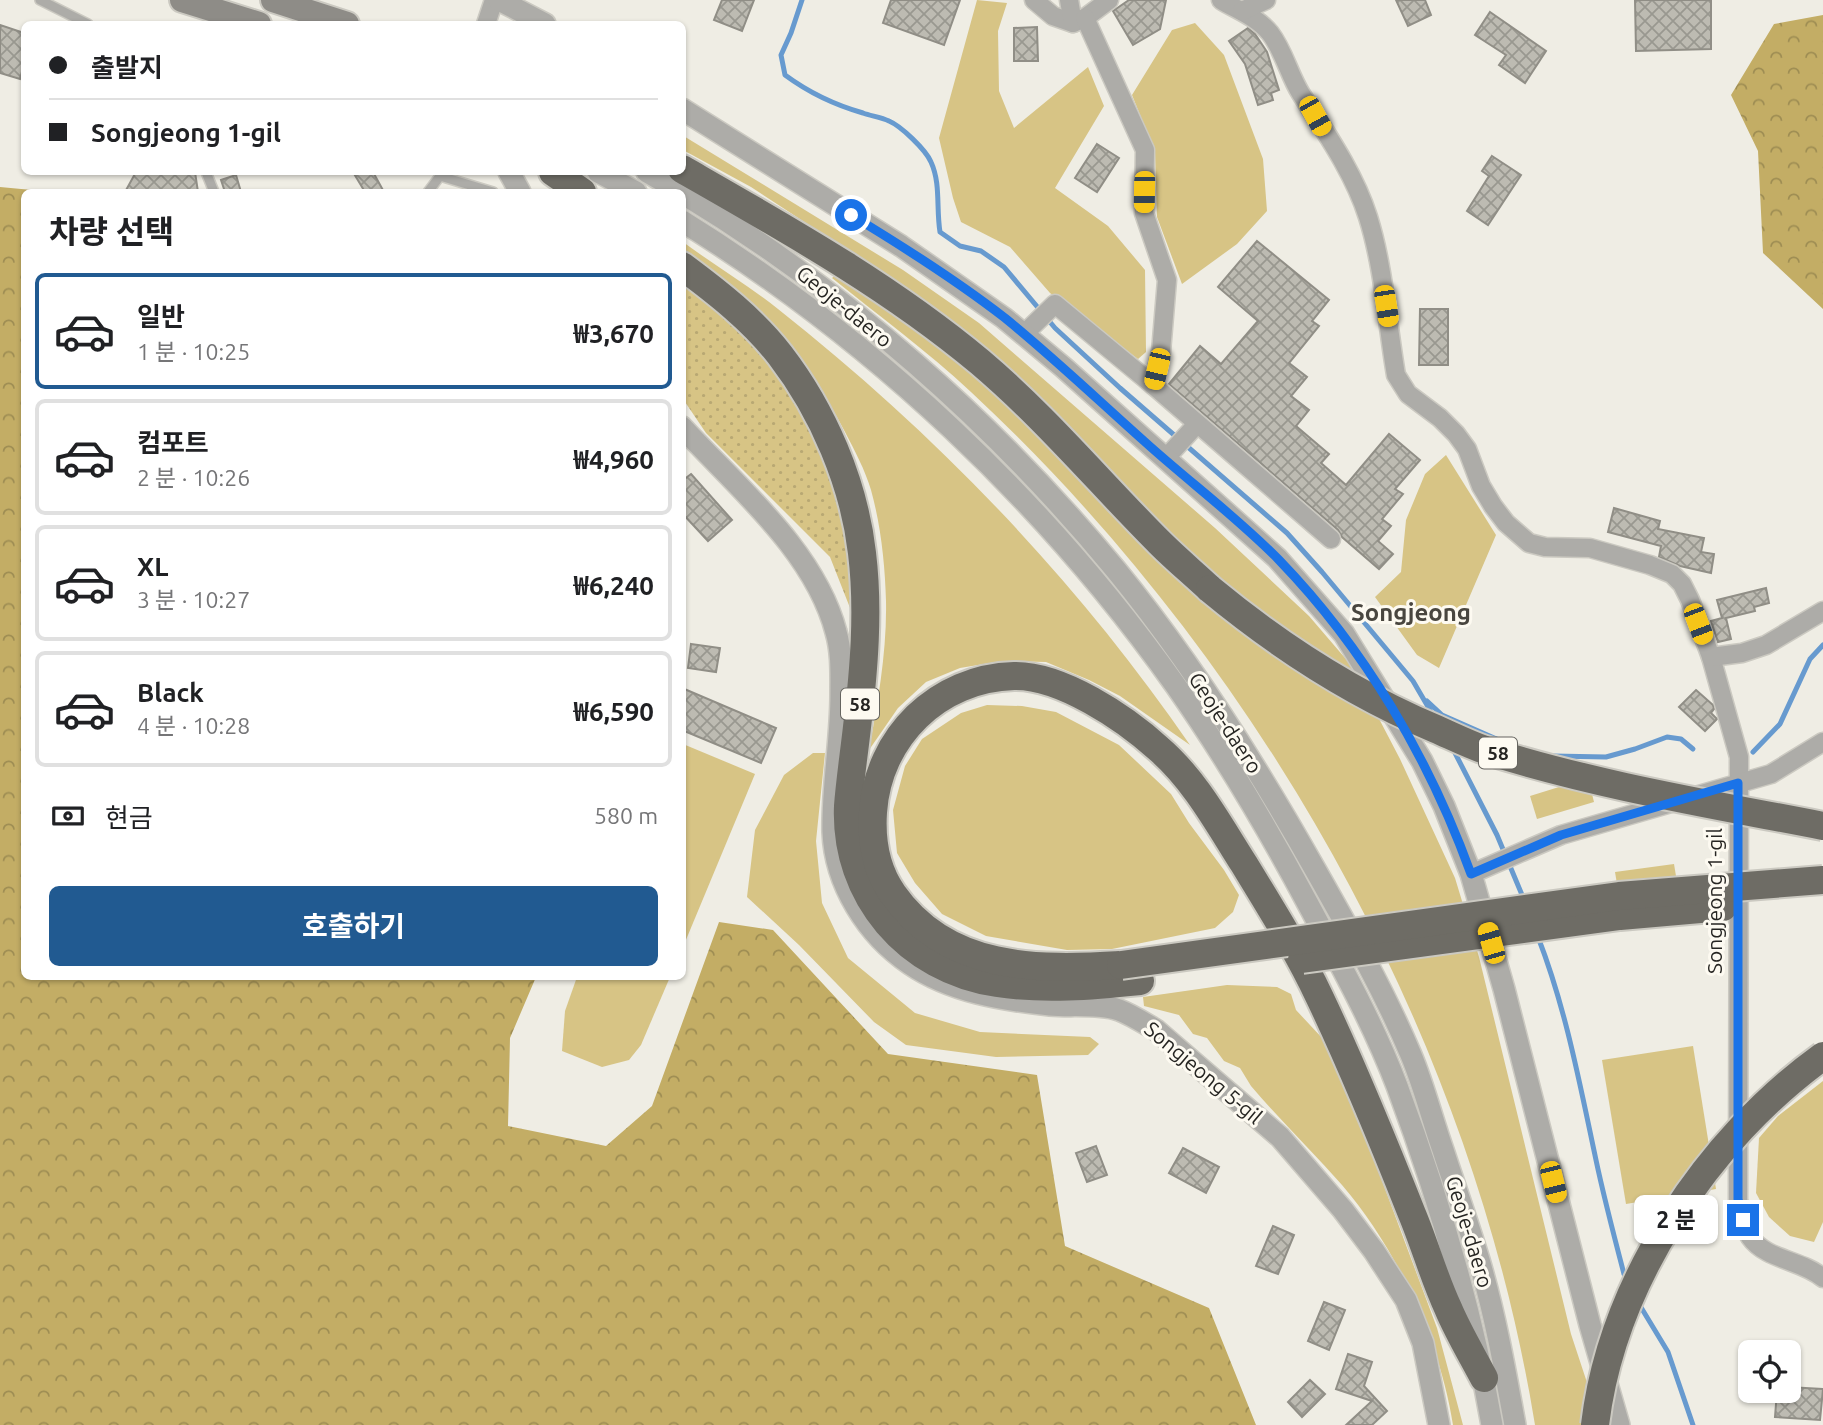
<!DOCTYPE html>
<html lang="ko">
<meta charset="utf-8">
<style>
body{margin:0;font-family:Ubuntu,"Noto Sans KR",sans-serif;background:#f6f6f6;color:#202124;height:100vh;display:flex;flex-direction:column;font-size:26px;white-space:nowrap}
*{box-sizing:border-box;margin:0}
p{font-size:23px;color:#757577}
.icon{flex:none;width:38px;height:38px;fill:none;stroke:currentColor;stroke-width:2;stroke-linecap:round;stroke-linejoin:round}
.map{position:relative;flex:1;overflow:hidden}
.side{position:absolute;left:21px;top:189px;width:665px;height:791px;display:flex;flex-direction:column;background:#fff;border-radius:10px;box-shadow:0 2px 5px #0004}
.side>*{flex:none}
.guide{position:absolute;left:21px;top:21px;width:665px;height:154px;border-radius:10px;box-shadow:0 2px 5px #0004;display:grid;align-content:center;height:154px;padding:0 28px;background:#fff}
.buttons{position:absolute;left:1738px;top:1340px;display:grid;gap:14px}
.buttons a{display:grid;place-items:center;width:63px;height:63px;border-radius:10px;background:#fff;box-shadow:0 2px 5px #0004;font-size:35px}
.end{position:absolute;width:32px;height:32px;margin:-16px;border:9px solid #1a73e8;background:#fff;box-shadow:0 0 0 4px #fff}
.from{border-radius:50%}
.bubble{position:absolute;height:49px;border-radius:10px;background:#fff;box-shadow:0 2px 5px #0004;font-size:23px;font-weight:700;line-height:49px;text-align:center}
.car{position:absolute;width:21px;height:42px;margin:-21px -10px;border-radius:9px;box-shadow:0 0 5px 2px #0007;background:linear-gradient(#f5c518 24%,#345 0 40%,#f5c518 0 76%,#345 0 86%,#f5c518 0)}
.guide b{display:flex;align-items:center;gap:24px;height:66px;font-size:26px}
.guide b+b{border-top:2px solid #e0e0e0}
.guide i{width:18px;height:18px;background:#202124}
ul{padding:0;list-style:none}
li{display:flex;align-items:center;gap:21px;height:116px;margin:0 14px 10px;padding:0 14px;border:4px solid #e0e0e0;border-radius:10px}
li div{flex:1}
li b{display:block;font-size:26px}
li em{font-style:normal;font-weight:700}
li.on{border-color:#215a91}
li>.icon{width:63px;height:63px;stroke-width:1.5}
h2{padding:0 28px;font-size:32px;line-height:84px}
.pay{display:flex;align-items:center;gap:18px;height:77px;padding:0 28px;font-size:26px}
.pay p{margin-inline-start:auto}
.button{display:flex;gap:14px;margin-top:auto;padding:14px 28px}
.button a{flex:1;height:80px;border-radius:10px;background:#215a91;color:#fff;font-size:28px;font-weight:700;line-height:80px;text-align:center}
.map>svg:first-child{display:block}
.green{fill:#d7c485}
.forest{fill:url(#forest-crowns)}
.park{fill:url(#park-dots)}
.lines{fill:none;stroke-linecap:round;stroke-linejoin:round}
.stream{stroke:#679acf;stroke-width:5}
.building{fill:url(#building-cross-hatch);stroke:#908e86;stroke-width:2}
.service-casing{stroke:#cbc9c1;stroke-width:12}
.minor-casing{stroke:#cbc9c1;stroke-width:21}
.tertiary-casing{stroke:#cbc9c1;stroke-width:24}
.secondary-casing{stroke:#cbc9c1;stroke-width:28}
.trunk-casing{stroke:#cbc9c1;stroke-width:32}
.service{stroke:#adaca8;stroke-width:9}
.minor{stroke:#adaca8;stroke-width:18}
.tertiary{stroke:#adaca8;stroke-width:21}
.secondary{stroke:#8e8c87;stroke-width:24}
.trunk{stroke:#6e6c65;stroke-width:28}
.trunk-bridge-casing{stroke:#cbc9c1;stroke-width:32;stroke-linecap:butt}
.trunk-bridge{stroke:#6e6c65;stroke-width:28}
.route{stroke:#1a73e8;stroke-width:9}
.labels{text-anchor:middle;stroke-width:6;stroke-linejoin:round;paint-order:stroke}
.shield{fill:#fdfaf1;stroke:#666560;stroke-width:2}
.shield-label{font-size:19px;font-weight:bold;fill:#262522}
.street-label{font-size:21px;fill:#262522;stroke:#fdfaf1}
.quarter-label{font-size:24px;font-weight:bold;fill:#49463f;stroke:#fdfaf1}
</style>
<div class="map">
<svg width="1823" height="1425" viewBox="0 0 1823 1425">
<defs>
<pattern id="forest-crowns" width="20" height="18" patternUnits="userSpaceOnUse" patternTransform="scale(1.75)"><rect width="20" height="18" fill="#c3ad65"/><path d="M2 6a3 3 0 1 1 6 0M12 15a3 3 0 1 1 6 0" fill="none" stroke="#9e8d53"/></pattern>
<pattern id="park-dots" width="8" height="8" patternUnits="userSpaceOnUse" patternTransform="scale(1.75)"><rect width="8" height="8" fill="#d7c485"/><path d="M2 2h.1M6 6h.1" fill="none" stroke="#b8a873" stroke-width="1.8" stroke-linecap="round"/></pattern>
<pattern id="building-cross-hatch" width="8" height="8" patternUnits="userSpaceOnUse" patternTransform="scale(1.75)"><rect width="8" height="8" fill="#bdbbb2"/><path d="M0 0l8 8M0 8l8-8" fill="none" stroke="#999890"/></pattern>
</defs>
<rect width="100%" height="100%" fill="#efede4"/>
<g class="green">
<path d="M 977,0 L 1007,3 L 998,31 L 999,91 L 1014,128 L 1088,67 L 1104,106 L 1055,188 L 1108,226 L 1145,270 L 1146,352 L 1138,359 L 1050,293 L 1010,247 L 961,222 L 953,198 L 939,138 Z"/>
<path d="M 1195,23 L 1224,55 L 1263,159 L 1267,211 L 1237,244 L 1182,284 L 1157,217 L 1155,152 L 1132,95 L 1172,30 Z"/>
<path d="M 682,135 L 903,270 L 979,323 L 1215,528 L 1309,616 L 1351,665 L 1400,759 L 1455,878 L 1479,957 L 1571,1334 L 1601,1425 L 1535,1425 C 1472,1036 1259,660 971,392 C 927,351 878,315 832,278 L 858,257 L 751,187 L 683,150 Z"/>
<path d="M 683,242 C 714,265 748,285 778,309 C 936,434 1076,579 1190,745 L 1120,696 L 1089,680 L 1046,662 L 1002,661 L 960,668 L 926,682 L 898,708 L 869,750 C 878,701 887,651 886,601 C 885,565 881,526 871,490 C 865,470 855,451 845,432 C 806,356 751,301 683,251 Z"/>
<path d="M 1446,455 L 1496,535 L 1439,668 L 1417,655 L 1375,597 L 1401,572 L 1406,520 L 1425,474 Z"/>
<path d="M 987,705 L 1022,706 L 1056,712 L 1119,745 L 1171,794 L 1189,823 L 1224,870 L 1239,895 L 1233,912 L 1215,928 L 1112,949 L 1067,950 L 986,936 L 942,914 L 915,883 L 897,853 L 893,810 L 905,766 L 922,739 L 961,713 Z"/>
<path d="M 683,744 L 755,774 L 683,947 Z"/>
<path d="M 813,753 L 825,753 L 816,841 L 822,903 L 848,958 L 915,1013 L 980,1032 L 1090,1037 L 1099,1044 L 1088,1055 L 996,1057 L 906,1045 L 874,1022 L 799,945 L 747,897 L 755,830 L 784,775 Z"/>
<path d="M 1588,778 L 1594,802 L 1537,819 L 1530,796 Z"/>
<path d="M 1674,864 L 1678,888 L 1619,896 L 1615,872 Z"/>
<path d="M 577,977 L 670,977 L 641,1045 L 629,1060 L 602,1067 L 562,1051 L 565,1011 Z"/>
<path d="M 1227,985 L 1277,987 L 1291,994 L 1296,1010 L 1324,1040 L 1359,1119 L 1437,1328 L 1463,1425 L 1453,1425 C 1440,1341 1397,1249 1342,1185 C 1312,1151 1280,1120 1251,1086 L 1240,1068 L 1224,1061 L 1207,1038 L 1193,1034 L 1179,1015 L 1144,1006 L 1143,997 Z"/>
<path d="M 1693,1046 L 1716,1189 L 1626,1204 L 1602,1060 Z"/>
<path d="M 1823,1081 L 1823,1222 L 1814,1242 L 1790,1236 L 1769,1217 L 1756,1193 L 1759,1138 L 1778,1116 Z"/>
</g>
<g class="forest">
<path d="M 1823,15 L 1823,309 L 1763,253 L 1758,151 L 1731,95 L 1774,24 Z"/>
<path d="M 0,187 L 32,190 L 33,192 L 24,192 L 24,976 L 536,977 L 510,1038 L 508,1126 L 606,1146 L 652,1106 L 719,922 L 773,930 L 888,1054 L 1037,1075 L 1065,1246 L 1209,1308 L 1256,1425 L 0,1425 Z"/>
</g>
<path class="park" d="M 682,281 C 703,298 724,314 743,333 C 793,381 844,485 851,554 C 854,575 853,597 854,618 L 830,557 L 706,433 L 683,399 Z"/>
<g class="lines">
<g class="stream">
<path d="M 802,0 L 791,33 L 781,55 L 785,75 C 808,92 835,105 863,113 C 871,116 881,117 889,121 C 901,126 926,150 931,162 C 941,184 936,208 940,232 L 960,246 L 981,251 L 1004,267 L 1055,328 L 1120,388 L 1287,533 L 1322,572 L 1413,681 L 1434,717"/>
<path d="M 1427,701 L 1442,715 L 1501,741"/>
<path d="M 1453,749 L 1497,835 L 1525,902"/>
<path d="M 1753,752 L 1780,724 L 1810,659 L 1823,645"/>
<path d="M 1553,756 L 1606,757 L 1635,749 L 1667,737 L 1681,739 L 1693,749"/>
<path d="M 1538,937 C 1566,1009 1580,1085 1596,1160 C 1604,1198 1614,1236 1624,1274 L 1628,1283"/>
<path d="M 1639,1304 L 1668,1352 L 1693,1425"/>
</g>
</g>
<g class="building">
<path d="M 722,0 L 754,0 L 742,31 L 714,20 Z"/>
<path d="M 891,0 L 960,0 L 944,45 L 883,23 Z"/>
<path d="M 1129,0 L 1166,0 L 1160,29 L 1133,45 L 1113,11 Z"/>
<path d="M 1396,0 L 1425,0 L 1431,15 L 1408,26 Z"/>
<path d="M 1635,0 L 1711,0 L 1711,49 L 1636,51 Z"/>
<path d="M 1490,12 L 1546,51 L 1525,83 L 1499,65 L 1506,55 L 1475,35 Z"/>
<path d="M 0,25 L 24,33 L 24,64 L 20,79 L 0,73 Z"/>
<path d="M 1037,27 L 1038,61 L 1014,61 L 1014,28 Z"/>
<path d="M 1248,28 L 1255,34 L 1267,52 L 1279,90 L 1271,93 L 1273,100 L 1258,105 L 1245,64 L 1229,41 Z"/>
<path d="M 1097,144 L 1119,158 L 1097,192 L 1075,178 Z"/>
<path d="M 1492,156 L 1521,175 L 1488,225 L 1467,211 L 1489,176 L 1482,171 Z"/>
<path d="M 136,172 L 195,172 L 198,192 L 125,192 Z"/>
<path d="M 353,172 L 373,172 L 384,192 L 365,192 Z"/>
<path d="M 236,175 L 241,192 L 225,192 L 221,180 Z"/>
<path d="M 1257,241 L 1329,300 L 1312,321 L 1319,326 L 1289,363 L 1307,377 L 1291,396 L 1309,410 L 1296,426 L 1329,454 L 1321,463 L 1346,485 L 1389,434 L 1420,460 L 1395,489 L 1403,494 L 1382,519 L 1391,526 L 1378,541 L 1393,554 L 1379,569 L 1342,537 L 1338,530 L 1169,384 L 1200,346 L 1221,364 L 1258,321 L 1218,287 Z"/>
<path d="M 1420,309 L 1448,309 L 1448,365 L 1419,365 Z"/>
<path d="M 691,474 L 732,520 L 708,541 L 682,513 L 682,481 Z"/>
<path d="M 1614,508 L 1660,521 L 1658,529 L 1704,538 L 1701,552 L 1714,554 L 1711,573 L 1680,566 L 1659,557 L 1661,546 L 1608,532 Z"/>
<path d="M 1766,588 L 1769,603 L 1754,607 L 1755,611 L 1726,618 L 1731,639 L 1718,642 L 1711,621 L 1722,618 L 1717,600 Z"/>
<path d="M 691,644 L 720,648 L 716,672 L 688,668 Z"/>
<path d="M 682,688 L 776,728 L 761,763 L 682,730 Z"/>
<path d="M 1696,690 L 1713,705 L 1714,709 L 1711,713 L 1717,719 L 1705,731 L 1679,707 Z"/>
<path d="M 1096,1146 L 1107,1175 L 1087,1182 L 1076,1153 Z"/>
<path d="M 1183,1148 L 1219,1167 L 1206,1193 L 1169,1173 Z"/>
<path d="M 1273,1226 L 1294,1235 L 1278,1274 L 1256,1266 Z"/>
<path d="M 1324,1302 L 1345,1310 L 1329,1350 L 1308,1341 Z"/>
<path d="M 1348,1354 L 1372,1362 L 1364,1386 L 1387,1411 L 1372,1425 L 1346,1425 L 1372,1401 L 1336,1389 Z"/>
<path d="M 1310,1380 L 1325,1394 L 1302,1417 L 1288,1402 Z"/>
<path d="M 1788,1387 L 1823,1389 L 1820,1420 L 1775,1417 L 1777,1391 L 1788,1391 Z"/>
</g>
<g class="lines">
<defs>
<g id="service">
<path d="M 40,0 L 88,24"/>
<path d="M 206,172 L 214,192"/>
<path d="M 428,192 L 440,176 L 493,192"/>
</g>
<g id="minor">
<path d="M 1034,0 L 1053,16 L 1073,23 L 1085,18 L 1109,0"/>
<path d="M 1069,0 L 1073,23"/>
<path d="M 1221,0 C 1237,10 1257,17 1270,33 C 1284,51 1289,75 1301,94 C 1326,133 1354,173 1368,217 C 1384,268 1387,323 1396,375 L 1408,394 L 1440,418 L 1456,434 L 1467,449 L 1481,486 L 1493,506 L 1506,523 L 1529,543 L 1545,547 L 1590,548 L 1650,565 L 1672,574 L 1682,584 L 1690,600 L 1711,657 L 1739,757 L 1738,1200 C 1741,1211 1743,1227 1750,1237 C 1766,1260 1802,1260 1823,1278"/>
<path d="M 1242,11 L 1266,0"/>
<path d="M 486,24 L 494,0"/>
<path d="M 1024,334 L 1055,304 L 1153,385 L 1161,352 L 1167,280 L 1144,213 L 1145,150 L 1085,18"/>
<path d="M 1153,385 L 1331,539"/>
<path d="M 1165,459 L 1197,424"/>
<path d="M 1711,657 L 1742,653 L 1766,645 L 1823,611"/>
<path d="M 1471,874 L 1561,835 L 1771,774 L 1823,742"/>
</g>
<g id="tertiary">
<path d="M 499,0 L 545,24"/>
<path d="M 682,109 L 901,246 L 1004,318 L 1063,367 L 1277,558 L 1344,634 L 1422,761 L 1444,806 L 1471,874 L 1504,989 L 1590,1325 L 1619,1425"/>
<path d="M 509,172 L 520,192"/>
<path d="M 598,172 L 636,192"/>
<path d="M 647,172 L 682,192"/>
<path d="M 682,193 C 846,292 994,422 1116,570 C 1192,663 1257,766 1316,871 C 1350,931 1384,991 1411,1055 C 1424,1086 1432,1119 1443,1150 C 1455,1187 1468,1223 1479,1260 C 1495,1314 1505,1370 1515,1425"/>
<path d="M 682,221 C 875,341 1045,501 1176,686 C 1225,756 1268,829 1308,904 C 1340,964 1373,1023 1397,1086 C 1438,1196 1472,1310 1492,1425"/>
<path d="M 682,427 C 737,487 815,551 836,632 C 842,652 841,674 841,695 C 841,740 832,786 833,832 C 835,884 867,935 910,964 C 951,992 1002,1000 1050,1005 C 1072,1007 1098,1003 1119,1010 C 1132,1015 1144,1023 1156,1030 L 1280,1137 L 1343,1210 L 1374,1251 L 1406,1300 L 1423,1343 L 1439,1425"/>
</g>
<g id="secondary">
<path d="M 182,0 L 259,24"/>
<path d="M 273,0 L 347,24"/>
</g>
<g id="trunk">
<path d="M 682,169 C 785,228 889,286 980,362 C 1045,417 1100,483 1160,543 C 1176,559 1194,574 1210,589"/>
<path d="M 553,172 L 582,192"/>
<path d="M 682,266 C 717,292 753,320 780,355 C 823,411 854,483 862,553 C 869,610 864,670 857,727 C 854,754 850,780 848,806 C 844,896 908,970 997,983 C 1044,990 1092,986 1140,981"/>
<path d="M 1121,965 C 1037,970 947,971 893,894 C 876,870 871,842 873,812 C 878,737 938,678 1014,676 C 1061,675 1125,718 1159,749 C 1195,780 1219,825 1244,864 C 1270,907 1298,951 1319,996 C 1353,1067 1383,1141 1412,1214 C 1425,1245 1434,1278 1448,1308 C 1458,1332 1472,1355 1484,1378"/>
</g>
</defs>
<use href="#service" class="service-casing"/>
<use href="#minor" class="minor-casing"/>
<use href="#tertiary" class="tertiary-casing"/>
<use href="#secondary" class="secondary-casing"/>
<use href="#trunk" class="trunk-casing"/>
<use href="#service" class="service"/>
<use href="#minor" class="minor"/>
<use href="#tertiary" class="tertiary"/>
<use href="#secondary" class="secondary"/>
<use href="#trunk" class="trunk"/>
<defs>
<g id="trunk-bridge">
<path d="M 1210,589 C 1280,647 1353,694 1436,729 C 1452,736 1468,744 1485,750 C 1595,785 1710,804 1823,826"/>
<path d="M 1302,959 L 1620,916 L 1723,907"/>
<path d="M 1121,965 L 1619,896 L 1823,880"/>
<path d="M 1595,1425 C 1612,1282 1708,1139 1823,1056"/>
</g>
</defs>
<use href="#trunk-bridge" class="trunk-bridge-casing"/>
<use href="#trunk-bridge" class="trunk-bridge"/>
</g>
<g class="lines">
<path class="route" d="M 851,215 C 904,247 956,280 1005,318 C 1053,357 1098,400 1144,441 C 1188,481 1237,517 1279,560 C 1365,649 1429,758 1471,874 L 1561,835 L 1738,783 L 1738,1199 L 1743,1220"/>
</g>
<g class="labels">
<g class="shield">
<rect x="841" y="688.5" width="38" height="31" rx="5"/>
<rect x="1479" y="737.5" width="38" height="31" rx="5"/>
</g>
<g class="shield-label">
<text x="860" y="711">58</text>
<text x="1498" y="760">58</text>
</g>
<g class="street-label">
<text transform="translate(844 307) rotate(39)" y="7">Geoje-daero</text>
<text transform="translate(1225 723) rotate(57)" y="7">Geoje-daero</text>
<text transform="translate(1715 901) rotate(-90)" y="7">Songjeong 1-gil</text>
<text transform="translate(1203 1073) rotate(40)" y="7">Songjeong 5-gil</text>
<text transform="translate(1469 1232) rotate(73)" y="7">Geoje-daero</text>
</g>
<g class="quarter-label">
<text x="1411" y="621">Songjeong</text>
</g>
</g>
</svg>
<div class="buttons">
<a><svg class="icon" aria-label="locate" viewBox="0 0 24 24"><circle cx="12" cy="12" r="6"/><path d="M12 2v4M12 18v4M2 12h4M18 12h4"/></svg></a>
</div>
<i class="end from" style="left:851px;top:215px"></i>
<i class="end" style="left:1743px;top:1220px"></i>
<div class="bubble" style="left:1634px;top:1195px;width:84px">2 분</div>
<i class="car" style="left:1315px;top:116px;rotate:151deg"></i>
<i class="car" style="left:1144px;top:192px;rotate:181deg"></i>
<i class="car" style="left:1386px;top:306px;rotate:171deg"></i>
<i class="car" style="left:1157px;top:369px;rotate:193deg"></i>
<i class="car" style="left:1698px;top:624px;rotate:159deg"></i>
<i class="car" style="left:1491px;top:943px;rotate:344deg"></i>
<i class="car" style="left:1553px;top:1182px;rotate:166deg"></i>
<div class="guide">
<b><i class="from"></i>출발지</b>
<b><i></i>Songjeong 1-gil</b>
</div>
<section class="side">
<h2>차량 선택</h2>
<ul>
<li class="on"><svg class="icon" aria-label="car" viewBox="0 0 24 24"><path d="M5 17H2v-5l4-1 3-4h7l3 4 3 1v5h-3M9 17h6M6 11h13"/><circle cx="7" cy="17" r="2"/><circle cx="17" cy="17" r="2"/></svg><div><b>일반</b><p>1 분 · 10:25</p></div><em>₩3,670</em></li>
<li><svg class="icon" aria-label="car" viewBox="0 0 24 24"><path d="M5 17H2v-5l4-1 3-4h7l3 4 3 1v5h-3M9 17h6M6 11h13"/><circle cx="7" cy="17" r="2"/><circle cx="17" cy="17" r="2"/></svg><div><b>컴포트</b><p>2 분 · 10:26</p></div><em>₩4,960</em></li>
<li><svg class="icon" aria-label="car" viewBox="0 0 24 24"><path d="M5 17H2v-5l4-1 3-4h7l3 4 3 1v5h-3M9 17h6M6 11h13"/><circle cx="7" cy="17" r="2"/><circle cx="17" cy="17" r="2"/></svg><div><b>XL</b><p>3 분 · 10:27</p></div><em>₩6,240</em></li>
<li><svg class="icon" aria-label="car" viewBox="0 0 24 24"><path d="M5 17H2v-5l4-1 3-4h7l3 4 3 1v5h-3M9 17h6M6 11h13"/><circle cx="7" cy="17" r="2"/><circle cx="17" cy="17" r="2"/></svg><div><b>Black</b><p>4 분 · 10:28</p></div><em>₩6,590</em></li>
</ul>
<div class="pay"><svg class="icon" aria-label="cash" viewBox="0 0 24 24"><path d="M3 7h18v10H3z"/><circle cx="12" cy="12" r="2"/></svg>현금<p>580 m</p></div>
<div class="button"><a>호출하기</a></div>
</section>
</div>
